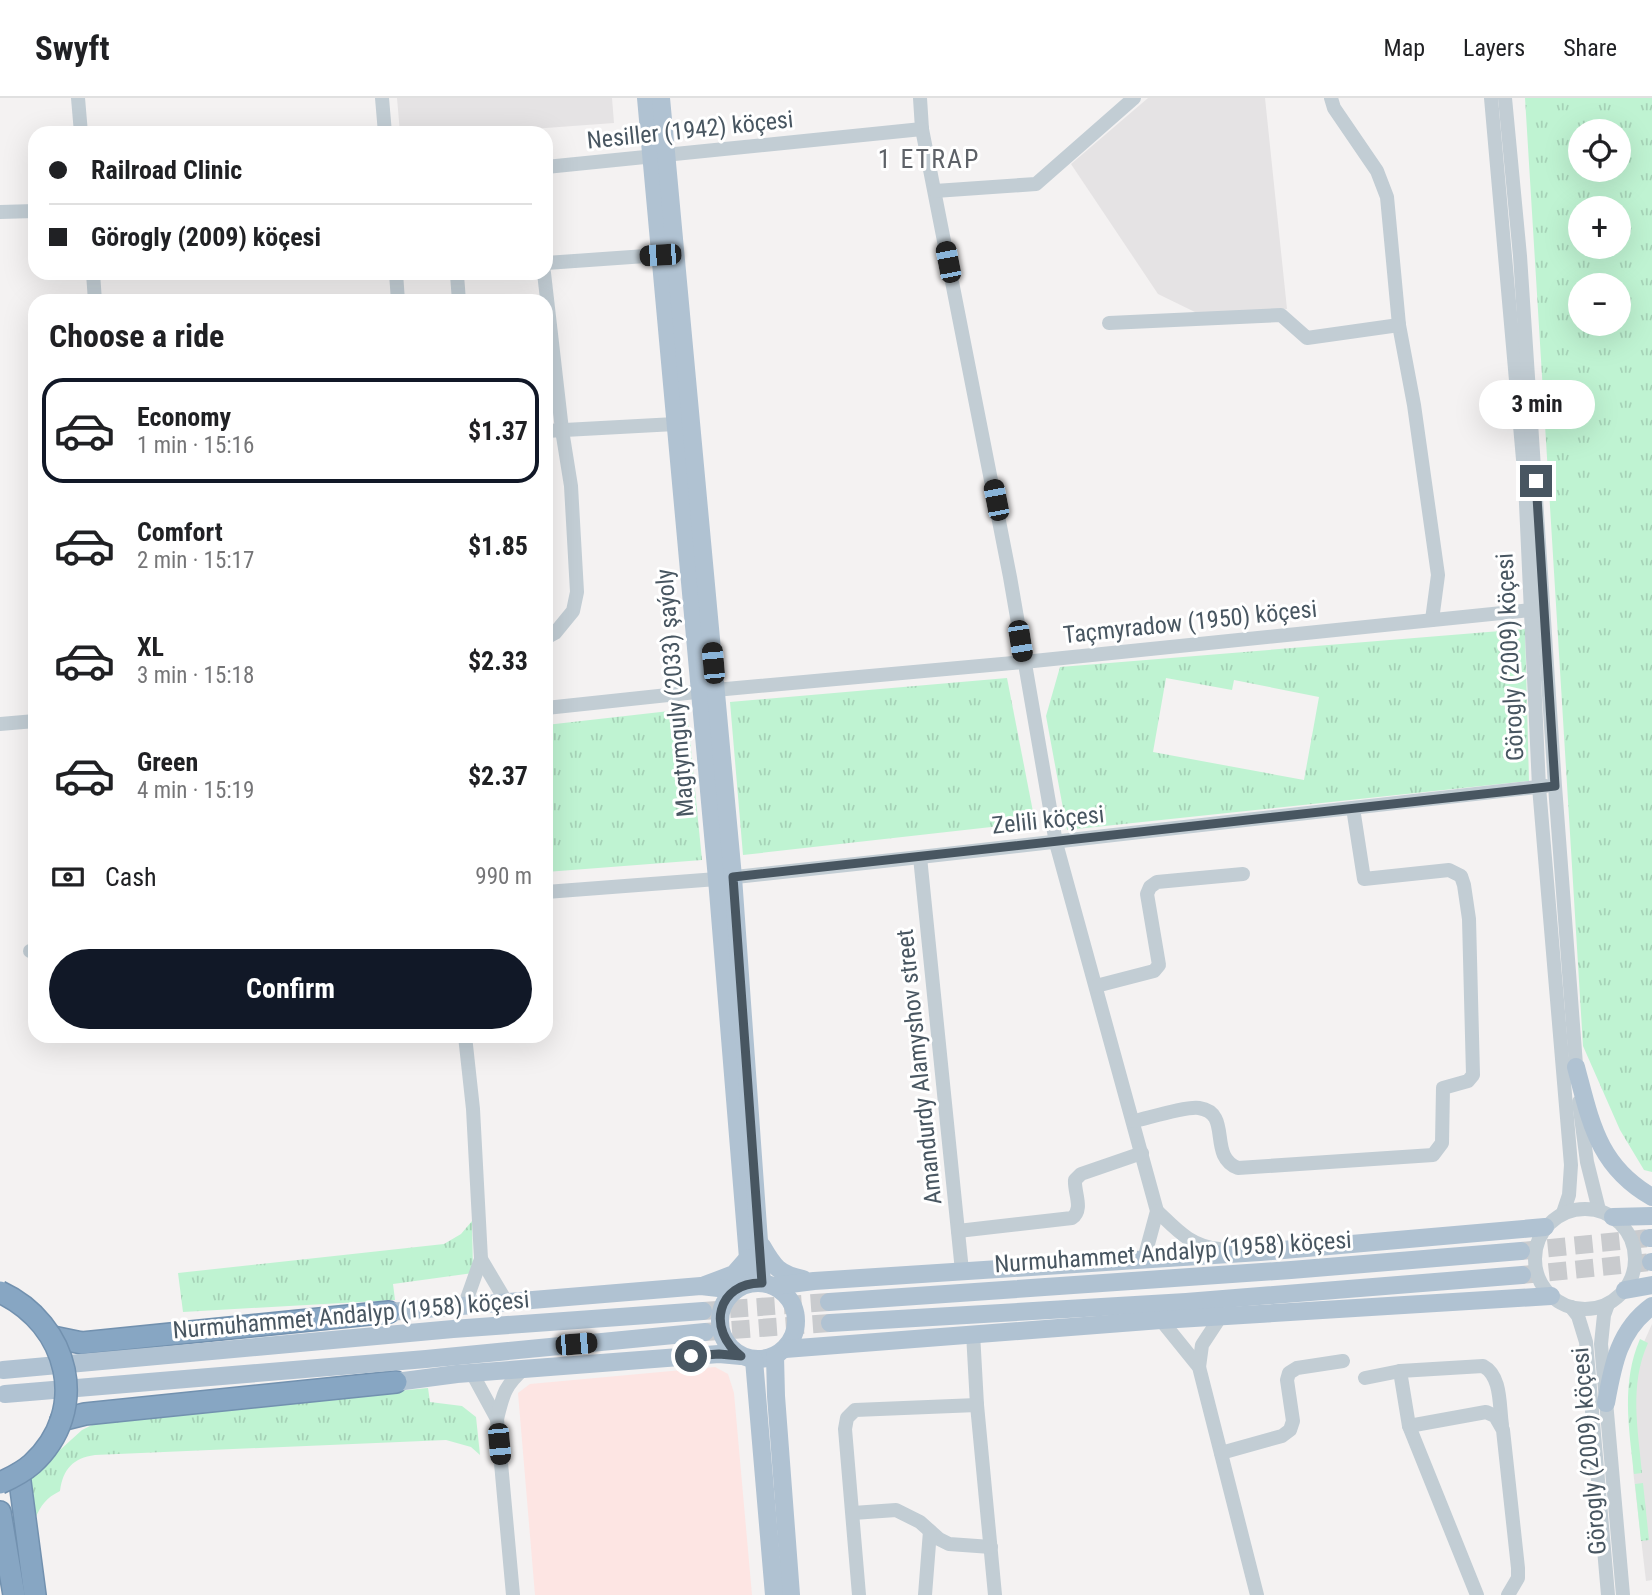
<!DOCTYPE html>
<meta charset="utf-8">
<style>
body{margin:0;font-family:"Roboto Condensed",sans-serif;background:#f6f6f6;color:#202124;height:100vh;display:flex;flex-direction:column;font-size:26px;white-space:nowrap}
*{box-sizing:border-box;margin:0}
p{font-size:23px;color:#757577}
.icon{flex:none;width:38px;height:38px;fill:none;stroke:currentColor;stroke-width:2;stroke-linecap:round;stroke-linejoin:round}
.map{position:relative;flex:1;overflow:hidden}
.panel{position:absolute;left:28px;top:196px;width:525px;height:749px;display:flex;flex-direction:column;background:#fff;border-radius:21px;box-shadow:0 7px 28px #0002}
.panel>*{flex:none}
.banner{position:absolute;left:28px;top:28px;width:525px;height:154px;border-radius:21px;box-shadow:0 7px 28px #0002;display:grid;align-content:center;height:154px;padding:0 21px;background:#fff}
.tools{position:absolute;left:1568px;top:21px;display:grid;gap:14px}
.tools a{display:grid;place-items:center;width:63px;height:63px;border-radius:50%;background:#fff;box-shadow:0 7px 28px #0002;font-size:35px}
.end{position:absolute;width:32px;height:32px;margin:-16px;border:9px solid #485661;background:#fff;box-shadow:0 0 0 4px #fff}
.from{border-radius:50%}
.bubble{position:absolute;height:49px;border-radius:24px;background:#fff;box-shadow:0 7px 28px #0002;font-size:23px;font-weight:700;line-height:49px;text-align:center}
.car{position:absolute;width:21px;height:42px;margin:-21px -10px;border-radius:9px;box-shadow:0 0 5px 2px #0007;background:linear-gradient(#222 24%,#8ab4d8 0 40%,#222 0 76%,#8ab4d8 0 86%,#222 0)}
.banner b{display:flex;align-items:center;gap:24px;height:66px;font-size:26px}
.banner b+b{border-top:2px solid #e0e0e0}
.banner i{width:18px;height:18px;background:#202124}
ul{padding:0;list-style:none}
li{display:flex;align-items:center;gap:21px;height:105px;margin:0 14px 10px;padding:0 7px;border:4px solid transparent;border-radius:21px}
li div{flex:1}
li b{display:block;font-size:26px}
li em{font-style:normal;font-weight:700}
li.on{border-color:#111827}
li>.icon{width:63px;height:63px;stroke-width:1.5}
h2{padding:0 21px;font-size:32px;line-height:84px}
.pay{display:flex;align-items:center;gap:18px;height:77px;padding:0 21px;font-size:26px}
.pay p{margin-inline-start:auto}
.action{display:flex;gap:14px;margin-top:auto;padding:14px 21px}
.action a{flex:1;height:80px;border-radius:42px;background:#111827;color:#fff;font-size:28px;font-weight:700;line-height:80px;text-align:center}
header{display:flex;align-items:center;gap:42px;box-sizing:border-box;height:98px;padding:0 35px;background:#fff;border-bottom:2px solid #e0e0e0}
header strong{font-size:33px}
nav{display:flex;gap:38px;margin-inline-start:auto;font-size:24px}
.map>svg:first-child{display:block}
.education{fill:#e5e3e4}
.medical{fill:#fde5e3}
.grass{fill:url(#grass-tufts);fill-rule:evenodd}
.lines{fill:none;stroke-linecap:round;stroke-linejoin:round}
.major-tunnel{stroke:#c9cbce;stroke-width:18;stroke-dasharray:18 9;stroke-linecap:butt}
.highway-casing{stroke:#7291af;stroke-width:24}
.minor{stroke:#c2cdd4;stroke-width:14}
.major{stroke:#b0c2d2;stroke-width:18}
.highway{stroke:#87a6c3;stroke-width:21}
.highway-bridge-casing{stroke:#7291af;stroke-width:24;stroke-linecap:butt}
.highway-bridge{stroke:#87a6c3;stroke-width:21}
.route{stroke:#485661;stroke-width:9}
.labels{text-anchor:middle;stroke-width:6;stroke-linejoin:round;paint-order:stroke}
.street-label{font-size:24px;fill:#485661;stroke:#fff}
.neighbourhood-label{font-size:26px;letter-spacing:2px;fill:#5e6268;stroke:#fff}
</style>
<header>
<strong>Swyft</strong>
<nav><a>Map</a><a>Layers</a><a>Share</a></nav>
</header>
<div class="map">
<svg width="1652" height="1497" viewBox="0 0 1652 1497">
<defs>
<pattern id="grass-tufts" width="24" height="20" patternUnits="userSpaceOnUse" patternTransform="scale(1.75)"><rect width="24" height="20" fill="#bff3d2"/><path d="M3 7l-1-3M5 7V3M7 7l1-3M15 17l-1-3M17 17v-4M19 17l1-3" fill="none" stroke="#a6d2b7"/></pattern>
</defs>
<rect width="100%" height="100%" fill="#f4f2f2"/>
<g class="education">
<path d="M 397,0 L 612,0 L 614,25 L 475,35 L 400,35 Z"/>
<path d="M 1148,0 L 1265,0 L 1287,211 L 1199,216 L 1158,196 L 1071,66 Z"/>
<path d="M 1652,1226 L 1652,1482 L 1646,1483 L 1633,1372 L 1631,1273 Z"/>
</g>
<path class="medical" d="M 715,1269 L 728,1276 L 734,1295 L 752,1497 L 535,1497 L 518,1295 L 530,1286 Z"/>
<g class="grass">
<path d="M 1525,0 L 1652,0 L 1652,1074 L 1644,1072 L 1620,1032 L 1583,948 ZM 1580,33 L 1619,33 L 1619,72 L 1580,72 ZM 1580,110 L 1619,110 L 1619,149 L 1580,149 ZM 1580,187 L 1619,187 L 1619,226 L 1580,226 Z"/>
<path d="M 1525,531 L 1529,683 L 1067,732 L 1046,618 L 1060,569 ZM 1166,580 L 1232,592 L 1234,582 L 1319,599 L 1304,682 L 1153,654 Z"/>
<path d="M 1007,580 L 1035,724 L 743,757 L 730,604 Z"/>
<path d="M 687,611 L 702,762 L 546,774 L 546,627 Z"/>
<path d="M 472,1123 L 473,1175 L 393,1186 L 395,1202 L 183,1214 L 178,1175 L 444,1146 L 461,1136 Z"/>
<path d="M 1640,1241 L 1648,1245 C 1629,1287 1638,1331 1642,1375 L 1634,1376 C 1629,1330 1621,1285 1640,1241 Z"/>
<path d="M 428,1290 L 430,1304 L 462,1308 L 476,1319 L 480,1357 L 471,1349 L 446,1342 L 95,1357 C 73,1360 63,1371 60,1393 C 46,1400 41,1407 35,1421 L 29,1380 L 82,1332 L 102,1322 Z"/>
<path d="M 1643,1385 L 1649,1442 L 1641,1443 L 1635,1386 Z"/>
</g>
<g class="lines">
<g class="major-tunnel">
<path d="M 1521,1153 L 1649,1140"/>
<path d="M 1522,1177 L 1651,1164"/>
<path d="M 703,1213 L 829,1204"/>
<path d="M 705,1234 L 830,1225"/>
</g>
<defs>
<g id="highway">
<path d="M 53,1239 L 82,1245 L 389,1214"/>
<path d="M 61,1322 L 85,1316 L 396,1284"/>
<path d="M 19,1376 L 35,1497"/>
<path d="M 0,1414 L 14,1497"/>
</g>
</defs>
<use href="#highway" class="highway-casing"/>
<g class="minor">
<path d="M 78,0 L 81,35"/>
<path d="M 382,0 L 385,35"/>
<path d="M 920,0 L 922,31 L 1010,479 L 1056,745 L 1157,1113 L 1144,1161"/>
<path d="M 1331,0 L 1334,10 L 1377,73 L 1387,99 L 1399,227 L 1414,307 L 1438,477 L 1432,522"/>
<path d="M 1491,0 L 1525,384 L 1539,689 L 1571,1067 L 1569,1097 L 1563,1115"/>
<path d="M 1505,0 L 1520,158 L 1555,688 L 1577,980"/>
<path d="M 546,69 L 922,31"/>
<path d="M 935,93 L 1036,86 L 1134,0"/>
<path d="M 0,114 L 35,113"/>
<path d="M 546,165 L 660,157"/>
<path d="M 93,175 L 95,203"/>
<path d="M 396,175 L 398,203"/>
<path d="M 544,175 L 562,332 L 571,388 L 577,494 L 573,513 L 555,535 L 546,540"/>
<path d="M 459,203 L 457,177 L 459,175"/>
<path d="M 1109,225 L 1281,217 L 1307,240 L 1399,227"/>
<path d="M 546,333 L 675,326"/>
<path d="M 546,610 L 715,592 L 1024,564 L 1540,511"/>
<path d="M 0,626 L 35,623"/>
<path d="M 920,759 L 962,1173"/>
<path d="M 546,794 L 717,781 L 920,759 L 1546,688"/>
<path d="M 30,853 L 35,853"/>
<path d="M 1096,888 L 1154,873 L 1159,867 L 1147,796 L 1150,789 L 1157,784 L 1243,776"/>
<path d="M 465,938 L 473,1011 L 481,1161 L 507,1205"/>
<path d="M 1579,1004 L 1587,1064 L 1599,1112"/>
<path d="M 1134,1023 C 1148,1020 1187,1008 1199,1010 C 1233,1015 1207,1058 1238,1070 L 1433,1057 L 1442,1045 L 1443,990 L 1468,983 L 1473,977 L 1469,821 L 1464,787 L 1461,778 L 1449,772 L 1364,781 L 1353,710"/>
<circle cx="1585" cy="1161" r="50"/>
<path d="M 1157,1113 C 1177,1132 1190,1148 1219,1151"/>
<path d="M 958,1133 L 1072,1120 C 1084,1111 1074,1095 1075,1082 L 1081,1076 L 1142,1055"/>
<path d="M 1608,1206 L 1604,1217 L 1601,1246 L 1623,1497"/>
<path d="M 464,1209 L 481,1161"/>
<path d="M 1571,1209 L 1578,1218 L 1586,1244 L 1608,1497"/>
<path d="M 1161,1222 L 1199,1269 L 1257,1497"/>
<path d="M 973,1235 L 977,1307 L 995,1497"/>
<path d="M 1199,1269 L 1202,1247 L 1221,1218"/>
<path d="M 1400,1273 L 1409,1328 L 1477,1497"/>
<path d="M 472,1275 L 497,1321 L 513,1497"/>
<path d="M 1365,1280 L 1400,1273 L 1483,1268 C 1502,1278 1499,1308 1502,1327"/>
<path d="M 497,1321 C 503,1296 505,1287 525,1270"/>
<path d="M 1409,1328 L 1486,1314 L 1495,1318 L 1503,1332 L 1518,1470 L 1518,1480 L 1508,1497"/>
<path d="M 1221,1355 L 1282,1338 L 1290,1332 L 1293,1323 L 1287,1282 L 1289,1275 L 1297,1270 L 1343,1263"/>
<path d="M 853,1415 L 896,1412 L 920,1424 L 939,1441 L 949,1446 L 991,1449"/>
<path d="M 859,1497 L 845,1331 L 847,1320 L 855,1312 L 977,1307"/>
<path d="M 925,1497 L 930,1433"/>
</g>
<g class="major">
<path d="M 646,0 L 717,781 L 748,1160 L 748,1186"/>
<path d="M 661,0 L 733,779 L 762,1185"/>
<path d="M 1576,969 C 1591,1025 1598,1068 1652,1099"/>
<path d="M 1613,1119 L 1652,1118"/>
<path d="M 1649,1140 L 1652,1140"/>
<path d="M 762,1148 C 774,1169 779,1176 803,1181"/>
<path d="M 1651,1164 L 1652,1164"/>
<circle cx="758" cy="1223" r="38"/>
<path d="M 705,1187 L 734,1176 L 748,1160"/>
<path d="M 774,1188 L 814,1183 L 1260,1154 L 1545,1129"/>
<path d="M 1625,1192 L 1652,1187"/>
<path d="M 829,1204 L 1291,1172 L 1521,1153"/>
<path d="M 389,1214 L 701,1188 L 736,1192"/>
<path d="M 830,1225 L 1186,1204 L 1522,1177"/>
<path d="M 785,1251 L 1161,1222 L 1551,1198"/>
<path d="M 775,1258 L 776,1298 L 791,1497"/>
<path d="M 754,1262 L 774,1497"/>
<path d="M 3,1272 L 453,1231 L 703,1213"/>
<path d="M 396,1284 L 457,1276 L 719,1256 L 741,1258"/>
<path d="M 5,1296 L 426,1261 L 705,1234"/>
<path d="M 1606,1305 C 1613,1266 1619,1232 1652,1208"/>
</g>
<use href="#highway" class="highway"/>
<defs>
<path id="highway-bridge" d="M 0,1194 C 69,1226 91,1312 32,1366 C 23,1374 11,1380 0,1385"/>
</defs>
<use href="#highway-bridge" class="highway-bridge-casing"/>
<use href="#highway-bridge" class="highway-bridge"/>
</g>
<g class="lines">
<path class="route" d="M 691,1258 L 719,1256 L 741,1258 C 706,1232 717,1184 762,1185 L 733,779 L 1555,688 L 1536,383"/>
</g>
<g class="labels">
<g class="street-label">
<text transform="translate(690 32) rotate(-6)" y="8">Nesiller (1942) köçesi</text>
<text transform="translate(1190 524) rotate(-6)" y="8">Taçmyradow (1950) köçesi</text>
<text transform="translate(1510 559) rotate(-93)" y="8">Görogly (2009) köçesi</text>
<text transform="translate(675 595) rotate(-95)" y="8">Magtymguly (2033) şaýoly</text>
<text transform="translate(1048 722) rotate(-6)" y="8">Zelili köçesi</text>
<text transform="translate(919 969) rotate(-96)" y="8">Amandurdy Alamyshov street</text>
<text transform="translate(1173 1154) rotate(-4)" y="8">Nurmuhammet Andalyp (1958) köçesi</text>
<text transform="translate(351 1217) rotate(-5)" y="8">Nurmuhammet Andalyp (1958) köçesi</text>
<text transform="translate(1589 1353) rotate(-95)" y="8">Görogly (2009) köçesi</text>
</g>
<g class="neighbourhood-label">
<text x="929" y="70">1 ETRAP</text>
</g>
</g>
</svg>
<div class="tools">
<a><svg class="icon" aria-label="locate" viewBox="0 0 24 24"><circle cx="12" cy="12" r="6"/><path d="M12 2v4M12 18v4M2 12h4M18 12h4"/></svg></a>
<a>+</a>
<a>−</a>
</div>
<i class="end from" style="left:691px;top:1258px"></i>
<i class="end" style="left:1536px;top:383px"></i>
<div class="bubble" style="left:1479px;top:282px;width:116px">3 min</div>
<i class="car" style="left:660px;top:157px;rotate:266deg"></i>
<i class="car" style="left:948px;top:164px;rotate:349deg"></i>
<i class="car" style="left:996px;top:402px;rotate:349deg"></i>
<i class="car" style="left:1020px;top:543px;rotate:171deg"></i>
<i class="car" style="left:713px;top:565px;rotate:355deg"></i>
<i class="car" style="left:576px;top:1246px;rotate:85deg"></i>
<i class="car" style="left:499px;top:1346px;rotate:175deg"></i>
<div class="banner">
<b><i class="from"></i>Railroad Clinic</b>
<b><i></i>Görogly (2009) köçesi</b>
</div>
<section class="panel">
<h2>Choose a ride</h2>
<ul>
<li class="on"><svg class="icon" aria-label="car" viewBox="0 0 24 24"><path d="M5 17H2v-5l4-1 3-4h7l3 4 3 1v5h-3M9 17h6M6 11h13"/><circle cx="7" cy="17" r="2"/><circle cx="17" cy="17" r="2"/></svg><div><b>Economy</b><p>1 min · 15:16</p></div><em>$1.37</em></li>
<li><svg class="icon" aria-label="car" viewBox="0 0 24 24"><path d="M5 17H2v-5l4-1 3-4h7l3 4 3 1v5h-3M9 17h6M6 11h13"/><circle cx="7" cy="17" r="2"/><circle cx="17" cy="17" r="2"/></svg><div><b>Comfort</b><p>2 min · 15:17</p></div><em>$1.85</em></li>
<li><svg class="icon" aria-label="car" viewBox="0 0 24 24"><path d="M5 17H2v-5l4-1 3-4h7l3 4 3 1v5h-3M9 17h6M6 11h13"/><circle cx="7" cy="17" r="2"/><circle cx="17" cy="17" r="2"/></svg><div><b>XL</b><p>3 min · 15:18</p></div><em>$2.33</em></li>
<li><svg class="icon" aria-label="car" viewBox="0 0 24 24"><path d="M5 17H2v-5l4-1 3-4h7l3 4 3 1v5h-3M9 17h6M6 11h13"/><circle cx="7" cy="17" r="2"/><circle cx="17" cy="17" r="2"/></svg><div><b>Green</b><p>4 min · 15:19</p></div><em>$2.37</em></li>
</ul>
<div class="pay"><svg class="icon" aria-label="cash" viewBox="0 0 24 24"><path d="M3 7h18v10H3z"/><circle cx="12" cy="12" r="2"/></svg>Cash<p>990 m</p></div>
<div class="action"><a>Confirm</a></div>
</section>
</div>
